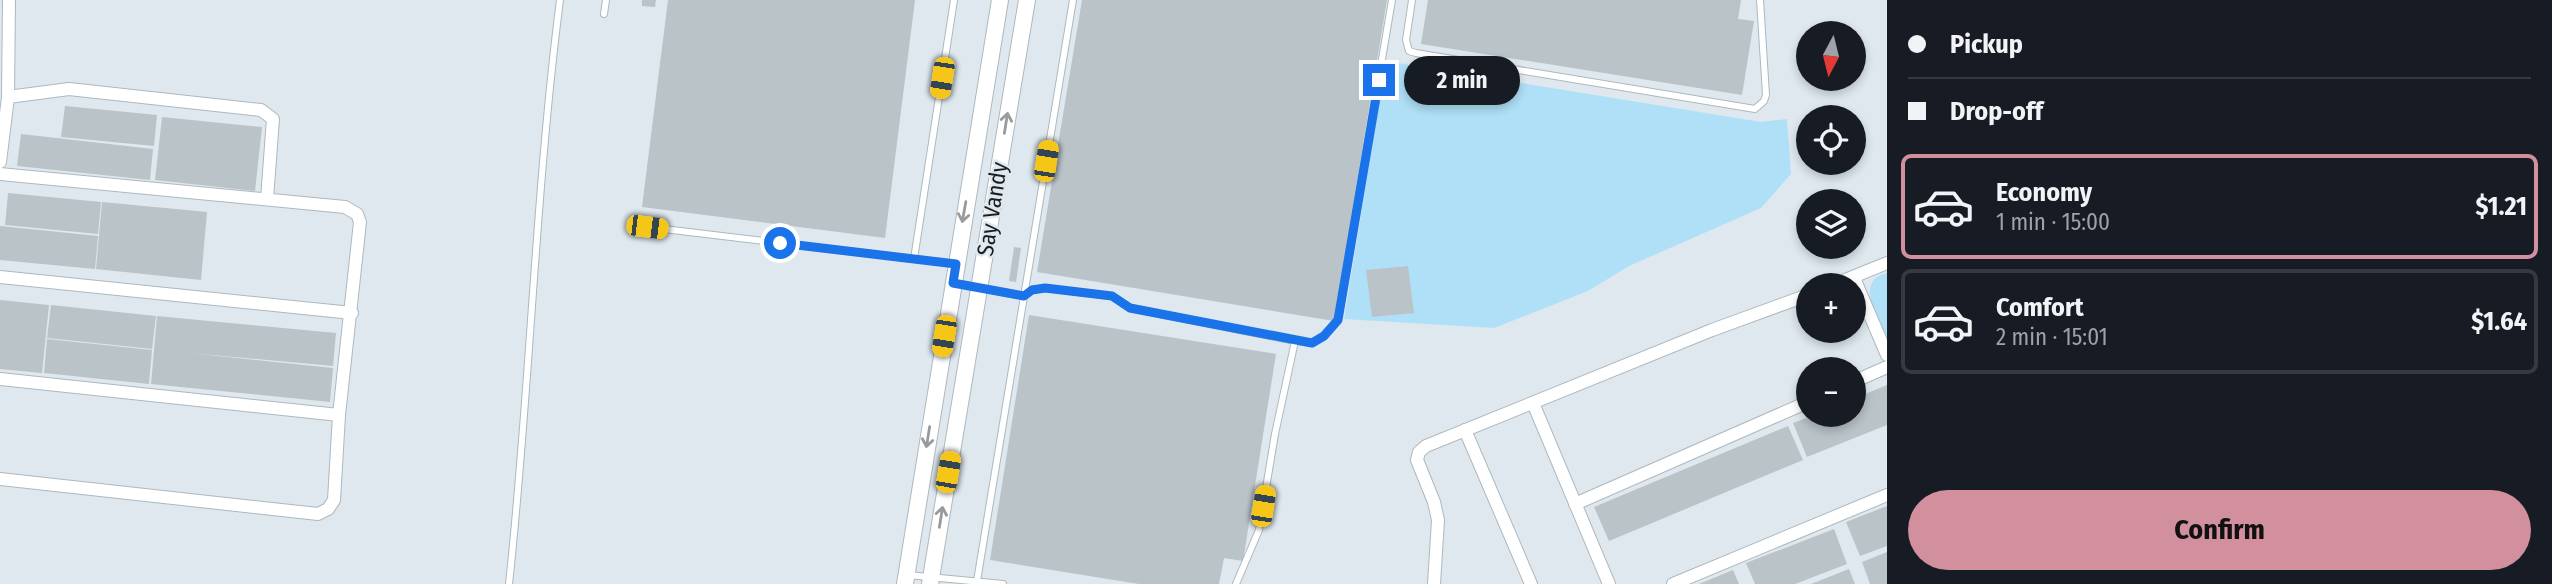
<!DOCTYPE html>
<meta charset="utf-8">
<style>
body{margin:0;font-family:"Fira Sans Condensed",sans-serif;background:#242831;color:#f1f3f6;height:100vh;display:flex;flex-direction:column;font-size:26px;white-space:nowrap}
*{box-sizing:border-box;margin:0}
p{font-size:23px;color:#9ea1a6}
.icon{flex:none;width:38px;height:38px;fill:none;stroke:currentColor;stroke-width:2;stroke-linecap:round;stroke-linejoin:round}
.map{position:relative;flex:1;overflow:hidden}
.sheet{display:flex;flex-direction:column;background:#171b24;width:665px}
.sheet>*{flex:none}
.banner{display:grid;align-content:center;height:154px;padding:0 21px;background:#171b24}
.needle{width:46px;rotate:187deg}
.controls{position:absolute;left:1796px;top:21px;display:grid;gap:14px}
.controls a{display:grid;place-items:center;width:70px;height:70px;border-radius:50%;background:#171b24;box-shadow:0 4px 10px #0003;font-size:35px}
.end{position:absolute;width:32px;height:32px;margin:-16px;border:9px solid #1a73e8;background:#fff;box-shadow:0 0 0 4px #fff}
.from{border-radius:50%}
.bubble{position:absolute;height:49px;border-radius:24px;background:#171b24;box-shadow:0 4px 10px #0003;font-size:23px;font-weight:700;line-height:49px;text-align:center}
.car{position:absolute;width:21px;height:42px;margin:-21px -10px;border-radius:9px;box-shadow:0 0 5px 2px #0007;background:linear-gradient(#f5c518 24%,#345 0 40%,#f5c518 0 76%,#345 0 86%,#f5c518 0)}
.banner b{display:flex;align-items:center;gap:24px;height:66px;font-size:26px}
.banner b+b{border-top:2px solid #363941}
.banner i{width:18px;height:18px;background:#f1f3f6}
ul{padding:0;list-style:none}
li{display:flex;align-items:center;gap:21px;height:105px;margin:0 14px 10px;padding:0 7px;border:4px solid #363941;border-radius:10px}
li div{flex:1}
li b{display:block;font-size:26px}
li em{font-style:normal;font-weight:700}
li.current{border-color:#d2909e}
li>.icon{width:63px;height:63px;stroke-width:1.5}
.action{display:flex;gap:14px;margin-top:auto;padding:14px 21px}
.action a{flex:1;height:80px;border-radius:42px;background:#d2909e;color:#111;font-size:28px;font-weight:700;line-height:80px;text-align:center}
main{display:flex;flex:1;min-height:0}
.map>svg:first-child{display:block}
.green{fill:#afe0f7}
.building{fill:#b9c3c8}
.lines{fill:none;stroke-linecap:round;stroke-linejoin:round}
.service-casing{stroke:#aeb8bd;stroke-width:8}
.minor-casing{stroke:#aeb8bd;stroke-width:14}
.tertiary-casing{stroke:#aeb8bd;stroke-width:18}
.service{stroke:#fff;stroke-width:6}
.minor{stroke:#fff;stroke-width:12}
.tertiary{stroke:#fff;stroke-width:16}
.oneway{stroke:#989a9b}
.route{stroke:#1a73e8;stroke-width:9}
.labels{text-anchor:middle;stroke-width:5;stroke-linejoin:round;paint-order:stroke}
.street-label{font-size:23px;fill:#1b1e20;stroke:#dee8ee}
</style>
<main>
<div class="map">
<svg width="1887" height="584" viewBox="0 0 1887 584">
<rect width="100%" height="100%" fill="#dee8ee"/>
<g class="green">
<path d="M 1386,61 L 1761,122 L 1787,119 L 1791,174 L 1761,208 L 1629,266 L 1588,291 L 1494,328 L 1344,319 Z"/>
<path d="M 1887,273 L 1887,337 C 1878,318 1854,280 1887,273 Z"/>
</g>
<g class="building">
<path d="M 642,0 L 656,0 L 655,7 L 642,6 Z"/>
<path d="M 668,0 L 915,0 L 885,238 L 642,207 Z"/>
<path d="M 1082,0 L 1387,0 L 1334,321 L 1037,272 Z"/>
<path d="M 1428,0 L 1741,0 L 1738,19 L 1754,21 L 1742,95 L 1421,44 Z"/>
<path d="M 65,106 L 157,115 L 154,146 L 61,137 Z"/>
<path d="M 162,117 L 262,127 L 255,191 L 155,180 Z"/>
<path d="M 21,134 L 153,149 L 150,180 L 17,166 Z"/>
<path d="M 8,193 L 101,202 L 98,234 L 5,225 Z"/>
<path d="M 102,202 L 207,212 L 201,280 L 96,269 Z"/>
<path d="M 0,226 L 98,236 L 95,269 L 0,260 Z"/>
<path d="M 1014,247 L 1021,248 L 1016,282 L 1009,281 Z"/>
<path d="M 1408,266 L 1414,313 L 1372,317 L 1366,270 Z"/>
<path d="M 0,300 L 49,305 L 42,373 L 0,369 Z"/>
<path d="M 51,305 L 156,316 L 152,349 L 47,338 Z"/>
<path d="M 1029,315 L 1276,354 L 1243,561 L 1224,558 L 1219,584 L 1139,584 L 990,560 Z"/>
<path d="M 157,316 L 336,333 L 333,366 L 189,353 L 333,368 L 330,402 L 151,384 Z"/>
<path d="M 47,339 L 152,350 L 149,384 L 44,373 Z"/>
<path d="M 1887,385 L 1887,425 L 1807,457 L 1793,423 L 1814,415 L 1853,415 L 1853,399 Z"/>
<path d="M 1788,426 L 1803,460 L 1609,541 L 1594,507 Z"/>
<path d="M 1887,506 L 1887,546 L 1860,556 L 1846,522 Z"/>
<path d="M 1834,529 L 1847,564 L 1795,584 L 1755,584 L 1746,563 Z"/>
<path d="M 1887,552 L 1887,584 L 1870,584 L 1862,562 Z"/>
<path d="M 1849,569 L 1855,584 L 1811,584 Z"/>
<path d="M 1733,570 L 1739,584 L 1699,584 Z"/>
</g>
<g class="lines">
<defs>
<g id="service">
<path d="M 1412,0 L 1406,40 L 1409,51 L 1416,53 L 1755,109 L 1764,101 L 1766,95 L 1760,0"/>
<path d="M 604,14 L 606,0"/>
<path d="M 647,227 L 956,264"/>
<path d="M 914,259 L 954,0"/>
<path d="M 954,283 L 1024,296 L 1032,290 L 1045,288 L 1112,296 L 1130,308 L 1295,341 L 1312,343 L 1323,336 L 1338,320 L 1392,0"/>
<path d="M 908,575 L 1003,584"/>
<path d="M 977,581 L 1073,0"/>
<path d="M 509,584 C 530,390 535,194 560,0"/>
<path d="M 1236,584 L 1259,530 L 1275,434 L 1295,341"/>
</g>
<g id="minor">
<path d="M 8,97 L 9,0"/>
<path d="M 0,162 L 8,97 L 69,89 L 261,110 L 273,119 L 267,199"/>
<path d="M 0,174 L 345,207 L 357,214 L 360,222 L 339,415 L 334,500 L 328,509 L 318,514 L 0,479"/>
<path d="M 0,277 L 352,313"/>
<path d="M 1854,278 L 1887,355"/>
<path d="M 1833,285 L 1887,263"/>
<path d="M 0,379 L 339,415"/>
<path d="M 1853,382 L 1887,367"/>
<path d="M 1533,403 L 1609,584"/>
<path d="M 1465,430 L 1531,584"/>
<path d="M 1575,504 L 1808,402"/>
<path d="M 1434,584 L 1438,520 L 1434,502 L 1417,460 L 1419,452 L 1426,446 L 1712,330 L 1808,295"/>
<path d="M 1673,584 L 1887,495"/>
</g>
<g id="tertiary">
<path d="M 905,584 L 1000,0"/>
<path d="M 930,584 L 1027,0"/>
</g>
</defs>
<use href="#service" class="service-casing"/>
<use href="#minor" class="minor-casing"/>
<use href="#tertiary" class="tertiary-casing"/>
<use href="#service" class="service"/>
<use href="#minor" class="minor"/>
<use href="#tertiary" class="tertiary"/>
</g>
<defs><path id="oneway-shaft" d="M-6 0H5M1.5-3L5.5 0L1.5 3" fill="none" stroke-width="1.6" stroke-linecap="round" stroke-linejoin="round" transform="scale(1.75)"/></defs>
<g class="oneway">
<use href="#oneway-shaft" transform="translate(1006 123) rotate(-81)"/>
<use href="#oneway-shaft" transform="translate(964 212) rotate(100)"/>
<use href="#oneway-shaft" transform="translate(928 437) rotate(99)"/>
<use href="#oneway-shaft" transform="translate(941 517) rotate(-81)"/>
</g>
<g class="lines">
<path class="route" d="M 780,243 L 956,264 L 953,283 L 1024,296 L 1032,290 L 1045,288 L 1112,296 L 1130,308 L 1312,343 L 1324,336 L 1338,320 L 1379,80"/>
</g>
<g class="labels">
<g class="street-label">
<text transform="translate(992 209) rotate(-81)" y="8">Say Vandy</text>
</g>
</g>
</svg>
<div class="controls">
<a><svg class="needle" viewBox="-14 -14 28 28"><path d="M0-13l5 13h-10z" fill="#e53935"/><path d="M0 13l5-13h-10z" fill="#9ea1a6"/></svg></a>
<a><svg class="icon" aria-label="locate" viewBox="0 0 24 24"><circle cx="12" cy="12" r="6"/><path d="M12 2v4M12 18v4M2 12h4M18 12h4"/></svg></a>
<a><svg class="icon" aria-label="layers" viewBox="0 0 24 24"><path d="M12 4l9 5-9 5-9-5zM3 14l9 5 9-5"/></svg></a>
<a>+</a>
<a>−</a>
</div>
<i class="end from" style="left:780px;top:243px"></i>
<i class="end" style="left:1379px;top:80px"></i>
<div class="bubble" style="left:1404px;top:56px;width:116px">2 min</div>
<i class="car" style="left:942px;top:78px;rotate:189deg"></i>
<i class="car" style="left:1046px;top:161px;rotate:9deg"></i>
<i class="car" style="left:647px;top:227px;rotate:97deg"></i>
<i class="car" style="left:944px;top:336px;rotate:189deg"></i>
<i class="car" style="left:948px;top:472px;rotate:10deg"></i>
<i class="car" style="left:1263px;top:506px;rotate:9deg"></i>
</div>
<section class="sheet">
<div class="banner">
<b><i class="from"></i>Pickup</b>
<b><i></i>Drop-off</b>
</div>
<ul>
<li class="current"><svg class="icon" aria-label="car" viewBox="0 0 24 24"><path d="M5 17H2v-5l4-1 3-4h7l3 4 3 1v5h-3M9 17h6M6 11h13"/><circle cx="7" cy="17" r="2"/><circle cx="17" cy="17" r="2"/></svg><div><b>Economy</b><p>1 min · 15:00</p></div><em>$1.21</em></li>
<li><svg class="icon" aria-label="car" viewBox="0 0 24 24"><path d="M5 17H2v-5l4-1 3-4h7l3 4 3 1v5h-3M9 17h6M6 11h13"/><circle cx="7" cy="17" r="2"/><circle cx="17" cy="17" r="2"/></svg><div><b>Comfort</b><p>2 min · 15:01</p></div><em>$1.64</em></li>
</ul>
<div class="action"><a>Confirm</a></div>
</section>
</main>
